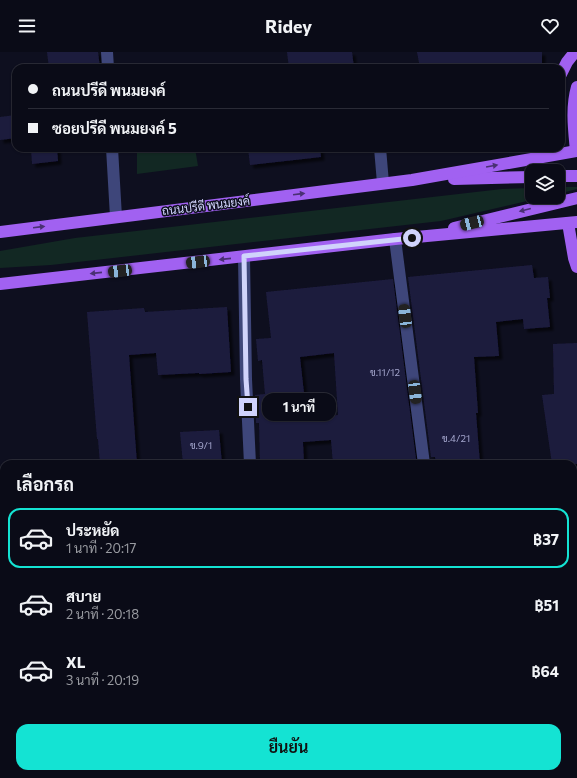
<!DOCTYPE html>
<html lang="th">
<meta charset="utf-8">
<style>
body{margin:0;font-family:Commissioner,Sarabun,sans-serif;background:#181924;color:#f1f3f6;height:100vh;display:flex;flex-direction:column;font-size:15px;white-space:nowrap}
*{box-sizing:border-box;margin:0}
p{font-size:13px;color:#999ba1}
.icon{flex:none;width:22px;height:22px;fill:none;stroke:currentColor;stroke-width:2;stroke-linecap:round;stroke-linejoin:round}
.map{position:relative;flex:1;overflow:hidden}
.sheet{position:absolute;left:0px;top:408px;width:577px;height:318px;display:flex;flex-direction:column;background:#0a0b17;border-radius:12px 12px 0 0;box-shadow:0 1px 3px #0004,0 0 0 1px #2a2b36}
.sheet>*{flex:none}
.guide{position:absolute;left:12px;top:12px;width:553px;height:88px;border-radius:12px;box-shadow:0 1px 3px #0004,0 0 0 1px #2a2b36;display:grid;align-content:center;height:88px;padding:0 16px;background:#0a0b17}
.buttons{position:absolute;left:525px;top:112px;display:grid;gap:8px}
.buttons a{display:grid;place-items:center;width:40px;height:40px;border-radius:8px;background:#0a0b17;box-shadow:0 1px 3px #0004,0 0 0 1px #2a2b36;font-size:20px}
.end{position:absolute;width:18px;height:18px;margin:-9px;border:5px solid #d0d3fb;background:#111;box-shadow:0 0 0 2px #111}
.from{border-radius:50%}
.bubble{position:absolute;height:28px;border-radius:12px;background:#0a0b17;box-shadow:0 1px 3px #0004,0 0 0 1px #2a2b36;font-size:13px;font-weight:700;line-height:28px;text-align:center}
.car{position:absolute;width:12px;height:24px;margin:-12px -6px;border-radius:5px;box-shadow:0 0 3px 1px #0007;background:linear-gradient(#222 24%,#8ab4d8 0 40%,#222 0 76%,#8ab4d8 0 86%,#222 0)}
.guide b{display:flex;align-items:center;gap:14px;height:38px;font-size:15px}
.guide b+b{border-top:1px solid #2a2b36}
.guide i{width:10px;height:10px;background:#f1f3f6}
ul{padding:0;list-style:none}
li{display:flex;align-items:center;gap:12px;height:60px;margin:0 8px 6px;padding:0 8px;border:2px solid transparent;border-radius:12px}
li div{flex:1}
li b{display:block;font-size:15px}
li em{font-style:normal;font-weight:700}
li.on{border-color:#14e3d3}
li>.icon{width:36px;height:36px;stroke-width:1.5}
h2{padding:0 16px;font-size:18px;line-height:48px}
.primary-button{display:flex;gap:8px;margin-top:auto;padding:8px 16px}
.primary-button a{flex:1;height:46px;border-radius:12px;background:#14e3d3;color:#111;font-size:16px;font-weight:700;line-height:46px;text-align:center}
header{display:flex;justify-content:space-between;align-items:center;height:52px;padding:0 16px;background:#0a0b17;font-size:18px;font-weight:700}
.map>svg:first-child{display:block}
.green{fill:#122823}
.building{fill:#1d1c3e;fill-rule:evenodd;filter:url(#shadow)}
.lines{fill:none;stroke-linecap:round;stroke-linejoin:round}
.minor{stroke:#3e467a;stroke-width:12}
.major{stroke:#a161f1;stroke-width:12}
.oneway{fill:#493073}
.route{stroke:#d0d3fb;stroke-width:5}
.labels{text-anchor:middle;stroke-width:3;stroke-linejoin:round;paint-order:stroke}
.number-label{font-size:10px;fill:#a3a5cc}
.street-label{font-size:12px;fill:#d0d3fb;stroke:#0e0f1f}
</style>
<header><svg class="icon" aria-label="menu" viewBox="0 0 24 24"><path d="M4 6h16M4 12h16M4 18h16"/></svg>Ridey<svg class="icon" aria-label="heart" viewBox="0 0 24 24"><path d="M12 20l-8-8c-3-5 5-10 8-4 3-6 11-1 8 4z"/></svg></header>
<div class="map">
<svg width="577" height="726" viewBox="0 0 577 726">
<defs>
<filter id="shadow"><feDropShadow dx="3.5" dy="3.5" stdDeviation="1" flood-color="#0009"/></filter>
</defs>
<rect width="100%" height="100%" fill="#0e0f1f"/>
<g class="green">
<path d="M 137,96 L 195,96 L 198,114 L 137,122 Z"/>
<path d="M 558,135 L 577,135 L 577,137 L 558,142 Z"/>
<path d="M 532,136 L 532,145 L 544,145 L 441,169 L 51,213 L 0,216 L 0,199 L 75,186 L 502,137 Z"/>
</g>
<g class="building">
<path d="M 47,0 L 98,0 L 100,16 L 49,16 Z"/>
<path d="M 287,0 L 352,0 L 354,16 L 289,16 Z"/>
<path d="M 417,0 L 542,0 L 542,11 L 510,13 L 487,16 L 484,16 L 484,13 L 464,15 L 463,12 L 446,16 L 442,16 L 441,14 L 429,16 L 420,16 Z"/>
<path d="M 16,63 L 16,86 L 0,88 L 0,65 Z"/>
<path d="M 31,96 L 57,96 L 58,109 L 32,112 Z"/>
<path d="M 248,96 L 320,96 L 321,105 L 250,113 Z"/>
<path d="M 532,213 L 534,226 L 548,225 L 550,246 L 547,246 L 550,275 L 524,277 L 523,267 L 496,270 L 499,304 L 474,305 L 478,361 L 476,361 L 480,412 L 436,412 L 435,405 L 431,405 L 408,225 Z"/>
<path d="M 393,227 L 416,407 L 400,408 L 400,412 L 333,412 L 331,388 L 303,390 L 304,412 L 260,412 L 259,371 L 256,371 L 255,343 L 265,342 L 262,308 L 258,309 L 256,287 L 271,286 L 266,240 ZM 334,301 L 338,363 L 311,366 L 310,341 L 304,341 L 300,305 Z"/>
<path d="M 227,255 L 231,320 L 199,322 L 199,321 L 158,323 L 156,301 L 129,303 L 137,412 L 100,412 L 98,387 L 97,387 L 87,260 L 144,256 L 145,260 Z"/>
<path d="M 577,291 L 577,412 L 552,412 L 542,343 L 554,342 L 553,292 Z"/>
<path d="M 219,378 L 222,412 L 183,412 L 180,380 Z"/>
</g>
<g class="lines">
<g class="minor">
<path d="M 107,0 L 108,16"/>
<path d="M 112,96 L 116,165"/>
<path d="M 380,96 L 383,131"/>
<path d="M 395,187 L 424,412"/>
<path d="M 244,205 L 246,327 L 250,412"/>
<path d="M 459,722 L 460,726"/>
<path d="M 283,726 L 284,722"/>
</g>
<g class="major">
<path d="M 561,22 L 567,10 L 575,0"/>
<path d="M 576,99 C 574,78 571,56 577,35"/>
<path d="M 558,124 L 577,124"/>
<path d="M 454,127 L 532,125"/>
<path d="M 568,171 L 574,206 L 577,215"/>
<path d="M 454,176 L 577,146"/>
<path d="M 0,180 L 412,128 L 577,99"/>
<path d="M 0,232 L 395,187 L 577,170"/>
</g>
</g>
<defs><path id="oneway-solid" d="M-6-.8H1V-3.2L6.5 0L1 3.2V.8H-6Z"/></defs>
<g class="oneway">
<use href="#oneway-solid" transform="translate(492 114) rotate(-10)"/>
<use href="#oneway-solid" transform="translate(299 142) rotate(-7)"/>
<use href="#oneway-solid" transform="translate(525 158) rotate(166)"/>
<use href="#oneway-solid" transform="translate(39 175) rotate(-7)"/>
<use href="#oneway-solid" transform="translate(225 207) rotate(174)"/>
<use href="#oneway-solid" transform="translate(96 221) rotate(174)"/>
</g>
<g class="lines">
<path class="route" d="M 248,355 L 246,327 L 244,204 L 412,186"/>
</g>
<g class="labels">
<g class="number-label">
<text x="385" y="324">ข.11/12</text>
<text x="456" y="390">ข.4/21</text>
<text x="201" y="397">ข.9/1</text>
</g>
<g class="street-label">
<text transform="translate(206 154) rotate(-7)" y="4">ถนนปรีดี พนมยงค์</text>
</g>
</g>
</svg>
<div class="buttons">
<a><svg class="icon" aria-label="layers" viewBox="0 0 24 24"><path d="M12 4l9 5-9 5-9-5zM3 14l9 5 9-5"/></svg></a>
</div>
<i class="end from" style="left:412px;top:186px"></i>
<i class="end" style="left:248px;top:355px"></i>
<div class="bubble" style="left:262px;top:341px;width:74px">1 นาที</div>
<i class="car" style="left:472px;top:171px;rotate:256deg"></i>
<i class="car" style="left:198px;top:210px;rotate:263deg"></i>
<i class="car" style="left:120px;top:219px;rotate:263deg"></i>
<i class="car" style="left:405px;top:264px;rotate:353deg"></i>
<i class="car" style="left:415px;top:340px;rotate:173deg"></i>
<div class="guide">
<b><i class="from"></i>ถนนปรีดี พนมยงค์</b>
<b><i></i>ซอยปรีดี พนมยงค์ 5</b>
</div>
<section class="sheet">
<h2>เลือกรถ</h2>
<ul>
<li class="on"><svg class="icon" aria-label="car" viewBox="0 0 24 24"><path d="M5 17H2v-5l4-1 3-4h7l3 4 3 1v5h-3M9 17h6M6 11h13"/><circle cx="7" cy="17" r="2"/><circle cx="17" cy="17" r="2"/></svg><div><b>ประหยัด</b><p>1 นาที · 20:17</p></div><em>฿37</em></li>
<li><svg class="icon" aria-label="car" viewBox="0 0 24 24"><path d="M5 17H2v-5l4-1 3-4h7l3 4 3 1v5h-3M9 17h6M6 11h13"/><circle cx="7" cy="17" r="2"/><circle cx="17" cy="17" r="2"/></svg><div><b>สบาย</b><p>2 นาที · 20:18</p></div><em>฿51</em></li>
<li><svg class="icon" aria-label="car" viewBox="0 0 24 24"><path d="M5 17H2v-5l4-1 3-4h7l3 4 3 1v5h-3M9 17h6M6 11h13"/><circle cx="7" cy="17" r="2"/><circle cx="17" cy="17" r="2"/></svg><div><b>XL</b><p>3 นาที · 20:19</p></div><em>฿64</em></li>
</ul>
<div class="primary-button"><a>ยืนยัน</a></div>
</section>
</div>
